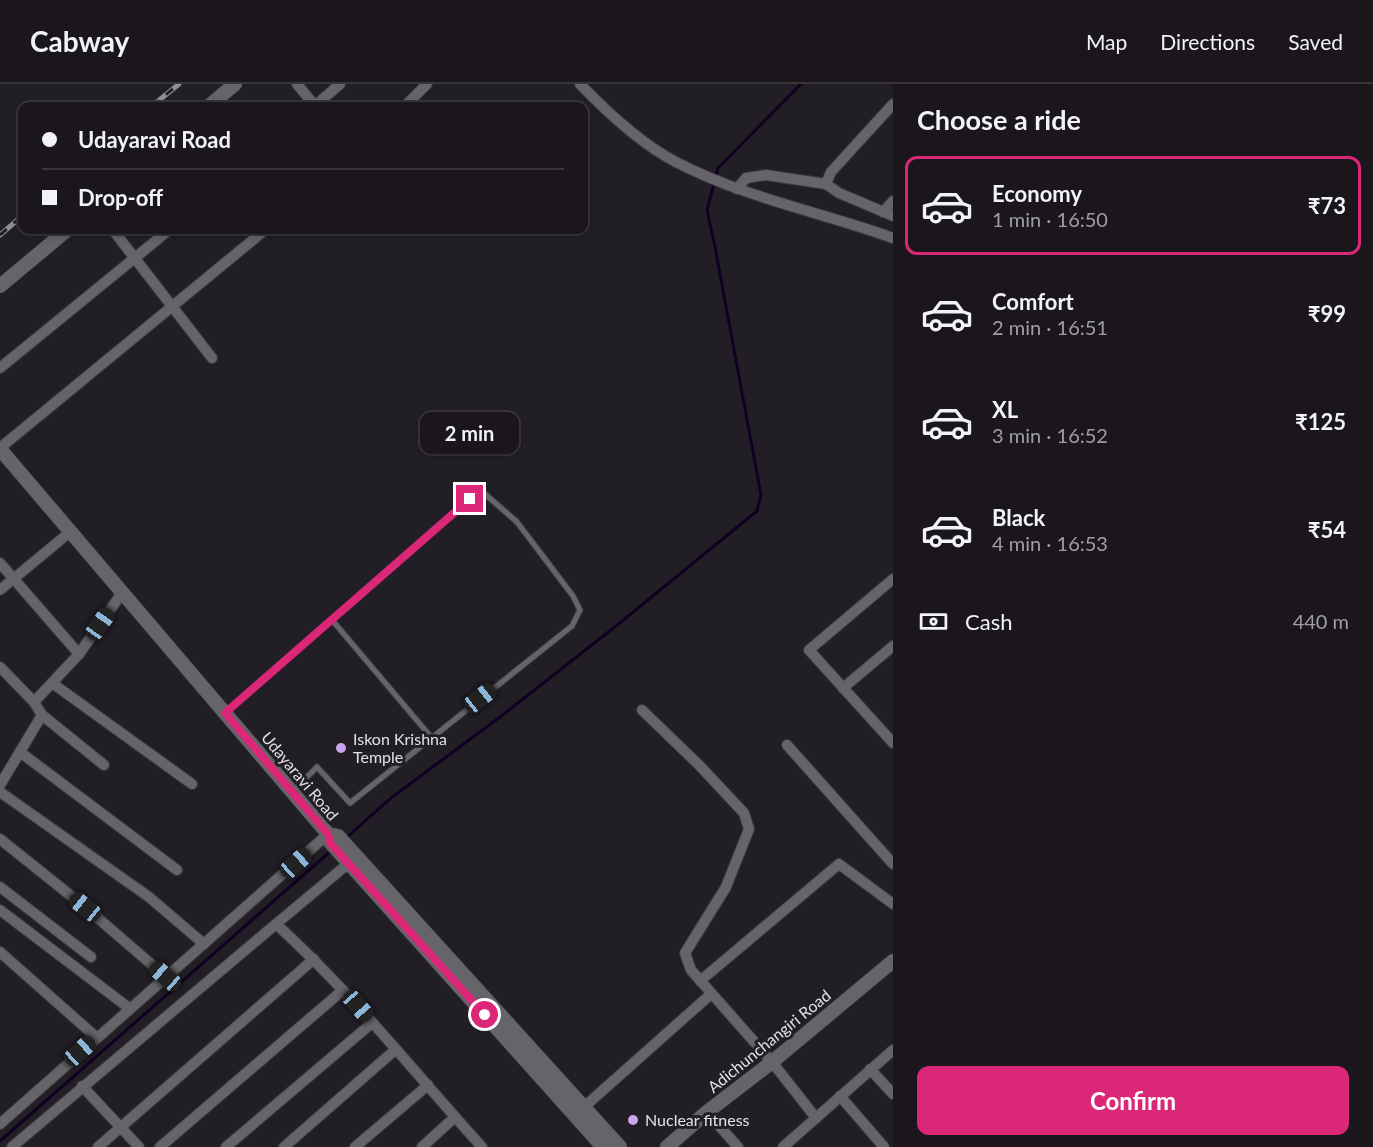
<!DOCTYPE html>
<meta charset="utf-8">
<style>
body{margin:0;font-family:Lato,sans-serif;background:#272329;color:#f1f3f6;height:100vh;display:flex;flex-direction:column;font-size:22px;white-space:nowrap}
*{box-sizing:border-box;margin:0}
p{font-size:20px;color:#9f9fa3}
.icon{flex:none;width:33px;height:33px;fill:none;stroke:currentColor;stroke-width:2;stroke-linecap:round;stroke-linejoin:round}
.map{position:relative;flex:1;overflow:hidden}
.drawer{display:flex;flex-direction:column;background:#1a161c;width:480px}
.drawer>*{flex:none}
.hud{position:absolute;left:18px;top:18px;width:570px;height:132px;border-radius:12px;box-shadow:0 3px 9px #0003,0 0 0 2px #38353b;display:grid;align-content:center;height:132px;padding:0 24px;background:#1a161c}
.end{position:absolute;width:27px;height:27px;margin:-14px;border:8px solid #db2777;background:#fff;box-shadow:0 0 0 3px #fff}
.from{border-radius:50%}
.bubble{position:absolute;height:42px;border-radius:12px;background:#1a161c;box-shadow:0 3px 9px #0003,0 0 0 2px #38353b;font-size:20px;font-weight:700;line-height:42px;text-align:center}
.car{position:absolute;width:18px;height:36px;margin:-18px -9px;border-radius:8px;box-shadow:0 0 4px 2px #0007;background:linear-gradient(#222 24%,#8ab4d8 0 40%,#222 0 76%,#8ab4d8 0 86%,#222 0)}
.hud b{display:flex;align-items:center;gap:21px;height:57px;font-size:22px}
.hud b+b{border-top:2px solid #38353b}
.hud i{width:15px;height:15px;background:#f1f3f6}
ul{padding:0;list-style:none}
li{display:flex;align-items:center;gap:18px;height:99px;margin:0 12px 9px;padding:0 12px;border:3px solid transparent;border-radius:12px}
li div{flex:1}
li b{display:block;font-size:22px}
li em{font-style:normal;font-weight:700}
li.on{border-color:#db2777}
li>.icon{width:54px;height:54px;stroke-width:1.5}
h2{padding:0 24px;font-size:27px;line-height:72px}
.pay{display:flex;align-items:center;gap:15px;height:66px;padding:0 24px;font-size:22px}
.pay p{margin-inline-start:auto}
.primary-button{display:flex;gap:12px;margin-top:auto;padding:12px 24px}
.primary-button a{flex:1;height:69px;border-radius:12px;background:#db2777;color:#fff;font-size:24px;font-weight:700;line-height:69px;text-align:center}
header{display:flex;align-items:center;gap:36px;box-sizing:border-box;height:84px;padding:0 30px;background:#1a161c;border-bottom:2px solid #38353b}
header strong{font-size:28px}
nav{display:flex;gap:33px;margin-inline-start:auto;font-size:21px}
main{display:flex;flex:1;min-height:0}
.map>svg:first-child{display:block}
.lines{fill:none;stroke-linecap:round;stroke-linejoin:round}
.stream{stroke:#120022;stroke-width:3}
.service-casing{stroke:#3d3941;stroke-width:7}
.minor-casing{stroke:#3d3941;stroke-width:12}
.tertiary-casing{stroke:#3d3941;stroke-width:15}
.service{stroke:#656468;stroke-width:5}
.minor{stroke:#656468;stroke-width:10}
.tertiary{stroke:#656468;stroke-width:14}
.rail-casing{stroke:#908d94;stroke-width:5}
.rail{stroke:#221e26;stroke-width:3;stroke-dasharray:9;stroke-linecap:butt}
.route{stroke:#db2777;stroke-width:8}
.poi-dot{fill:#c9a5ee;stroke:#221e26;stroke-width:2}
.labels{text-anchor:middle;stroke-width:6;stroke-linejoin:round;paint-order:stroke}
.poi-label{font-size:16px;fill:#e3e0e6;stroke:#221e26;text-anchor:start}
.street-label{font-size:16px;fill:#e3e0e6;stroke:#221e26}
</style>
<header>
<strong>Cabway</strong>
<nav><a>Map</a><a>Directions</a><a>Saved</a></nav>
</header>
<main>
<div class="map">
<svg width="893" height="1063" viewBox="0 0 893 1063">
<rect width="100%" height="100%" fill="#221e26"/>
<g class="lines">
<g class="stream">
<path d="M 347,753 L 391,714 L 500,633 L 616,542 L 757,427 L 761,411 L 715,163 L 707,126 L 718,84 L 801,0"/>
<path d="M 0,1057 L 333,765"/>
</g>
<defs>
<g id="service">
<path d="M 332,536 L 431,653"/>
<path d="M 226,628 L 470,415 L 485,410 L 517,438 L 573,512 L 580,526 L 572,542 L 350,719 L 317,683 L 293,707"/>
</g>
<g id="minor">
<path d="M 297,0 L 315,22"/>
<path d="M 580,0 C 606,27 643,61 676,78 C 745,114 821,128 893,154"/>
<path d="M 893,20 L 831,88 L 826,100 L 839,109 L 893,132"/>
<path d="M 315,22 L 340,0"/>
<path d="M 405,22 L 427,0"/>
<path d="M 737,105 L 746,94 L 766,91 L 826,100"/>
<path d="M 883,128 L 893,117"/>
<path d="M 113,146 L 212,274"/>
<path d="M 0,284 L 169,146"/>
<path d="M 0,364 L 265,146"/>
<path d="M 0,479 L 79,570 L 34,618 L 42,631 L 0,701"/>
<path d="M 893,495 L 809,566 L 893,659"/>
<path d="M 0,506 L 70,448"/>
<path d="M 79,570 L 122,509"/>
<path d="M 0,583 L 34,618"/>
<path d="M 52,599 L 192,700"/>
<path d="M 843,604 L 893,562"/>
<path d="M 642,626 L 699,681 L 744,729 L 749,745 L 726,803 L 685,869 L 691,886 L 772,978 L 816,1034 L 893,966"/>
<path d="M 42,631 L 104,681"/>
<path d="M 787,661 L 893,780"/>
<path d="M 20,668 L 177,786"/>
<path d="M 0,708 L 149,813 L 204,860"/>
<path d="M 0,755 L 85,823 L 165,892"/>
<path d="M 349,779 L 276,840 C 351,908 414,988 482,1063"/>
<path d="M 0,803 L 91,873"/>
<path d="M 0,826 L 129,924"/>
<path d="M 0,868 L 96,953"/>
<path d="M 700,897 L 839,780 L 893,820"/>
<path d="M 870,985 L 893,1010"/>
<path d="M 82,1002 L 139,1063"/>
<path d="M 840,1012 L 884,1063"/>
<path d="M 584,1023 L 711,910"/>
<path d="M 707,1028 L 738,1063"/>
<path d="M 0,1040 L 328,750"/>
<path d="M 12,1063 L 276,840"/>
<path d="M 98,1063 L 314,875"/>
<path d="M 160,1063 L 343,906"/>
<path d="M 226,1063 L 372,939"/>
<path d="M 284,1063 L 395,966"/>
<path d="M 355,1063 L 428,1001"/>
<path d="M 422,1063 L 455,1033"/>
<path d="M 783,1063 L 816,1034"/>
</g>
<g id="tertiary">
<path d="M 209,22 L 235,0"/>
<path d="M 0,202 L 67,146"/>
<path d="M 0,365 L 328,750 L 330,758 L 603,1063"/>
<path d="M 328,750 L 338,752 L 620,1063"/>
<path d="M 667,1063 L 707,1028 L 772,978 L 893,877"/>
</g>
</defs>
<use href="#service" class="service-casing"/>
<use href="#minor" class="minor-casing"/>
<use href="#tertiary" class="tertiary-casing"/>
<use href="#service" class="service"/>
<use href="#minor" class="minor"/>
<use href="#tertiary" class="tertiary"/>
<defs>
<g id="rail">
<path d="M 152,22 L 179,0"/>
<path d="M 0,151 L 22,132"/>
</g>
</defs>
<use href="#rail" class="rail-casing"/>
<use href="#rail" class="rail"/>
</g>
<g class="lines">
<path class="route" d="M 470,415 L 225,629 L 328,750 L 330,759 L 485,931"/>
</g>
<g class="poi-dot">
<circle cx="341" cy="664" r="6"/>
<circle cx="633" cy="1036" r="6"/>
</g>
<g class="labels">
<g class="poi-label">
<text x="353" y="661">Iskon Krishna<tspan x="353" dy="18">Temple</tspan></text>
<text x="645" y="1042">Nuclear fitness</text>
</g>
<g class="street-label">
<text transform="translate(300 692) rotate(50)" y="6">Udayaravi Road</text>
<text transform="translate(769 957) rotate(-39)" y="6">Adichunchangiri Road</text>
</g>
</g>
</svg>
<i class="end from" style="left:485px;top:931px"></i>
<i class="end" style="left:470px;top:415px"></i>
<div class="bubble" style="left:420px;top:328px;width:99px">2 min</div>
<i class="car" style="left:100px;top:540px;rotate:35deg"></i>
<i class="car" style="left:480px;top:614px;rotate:52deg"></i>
<i class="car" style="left:296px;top:779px;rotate:48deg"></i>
<i class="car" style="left:85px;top:823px;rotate:309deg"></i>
<i class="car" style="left:165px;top:892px;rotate:311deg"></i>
<i class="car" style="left:358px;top:922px;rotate:139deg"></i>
<i class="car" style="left:80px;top:967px;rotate:48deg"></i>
<div class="hud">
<b><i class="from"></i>Udayaravi Road</b>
<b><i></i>Drop-off</b>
</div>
</div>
<section class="drawer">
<h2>Choose a ride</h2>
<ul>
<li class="on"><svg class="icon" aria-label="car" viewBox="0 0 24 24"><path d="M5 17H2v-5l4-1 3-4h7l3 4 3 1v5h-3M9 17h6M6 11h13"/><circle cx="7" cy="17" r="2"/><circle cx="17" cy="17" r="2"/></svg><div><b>Economy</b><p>1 min · 16:50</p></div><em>₹73</em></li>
<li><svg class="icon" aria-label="car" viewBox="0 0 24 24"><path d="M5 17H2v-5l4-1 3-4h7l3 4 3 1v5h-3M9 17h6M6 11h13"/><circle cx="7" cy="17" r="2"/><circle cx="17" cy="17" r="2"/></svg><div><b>Comfort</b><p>2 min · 16:51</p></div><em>₹99</em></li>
<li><svg class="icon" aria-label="car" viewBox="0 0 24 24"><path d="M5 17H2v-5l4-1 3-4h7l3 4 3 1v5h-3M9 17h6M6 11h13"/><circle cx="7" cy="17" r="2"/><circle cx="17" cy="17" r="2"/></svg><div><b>XL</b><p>3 min · 16:52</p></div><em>₹125</em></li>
<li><svg class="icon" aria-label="car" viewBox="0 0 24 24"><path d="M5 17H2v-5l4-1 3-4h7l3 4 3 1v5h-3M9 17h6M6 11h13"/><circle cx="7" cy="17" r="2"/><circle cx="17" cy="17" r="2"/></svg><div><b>Black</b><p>4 min · 16:53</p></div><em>₹54</em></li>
</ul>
<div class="pay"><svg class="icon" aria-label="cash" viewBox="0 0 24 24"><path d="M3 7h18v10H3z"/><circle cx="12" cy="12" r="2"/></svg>Cash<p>440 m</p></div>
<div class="primary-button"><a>Confirm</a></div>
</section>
</main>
